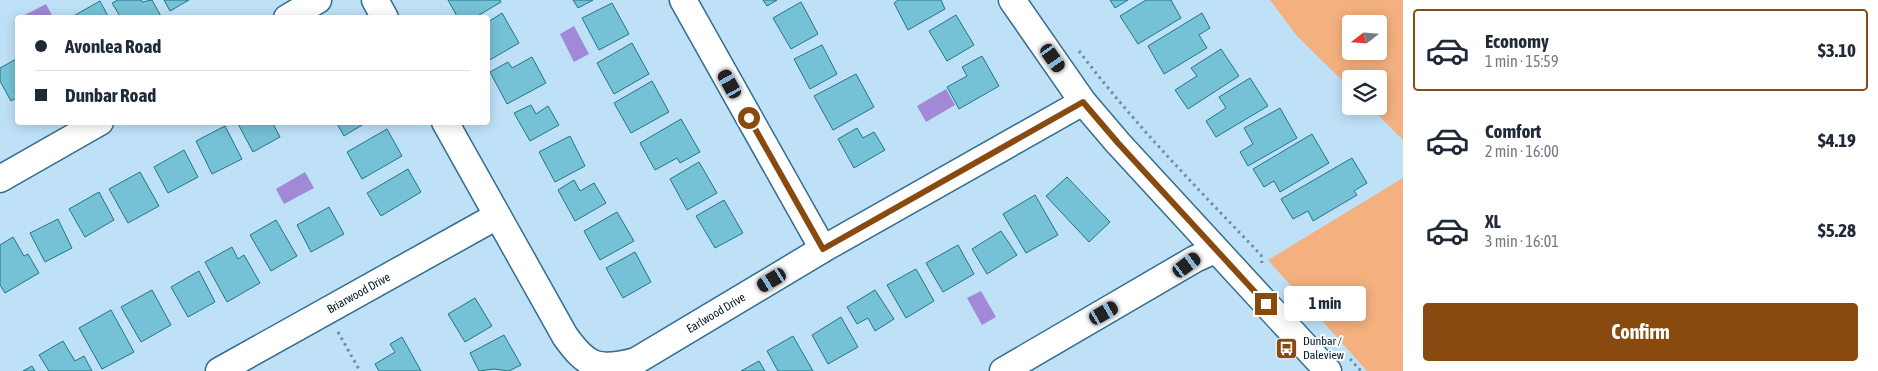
<!DOCTYPE html>
<meta charset="utf-8">
<style>
body{margin:0;font-family:"Asap Condensed",sans-serif;background:#f2f2f3;color:#1f2937;height:100vh;display:flex;flex-direction:column;font-size:19px;white-space:nowrap}
*{box-sizing:border-box;margin:0}
p{font-size:16px;color:#747a83}
.icon{flex:none;width:28px;height:28px;fill:none;stroke:currentColor;stroke-width:2;stroke-linecap:round;stroke-linejoin:round}
.map{position:relative;flex:1;overflow:hidden}
.sheet{display:flex;flex-direction:column;background:#fff;width:475px}
.sheet>*{flex:none}
.banner{position:absolute;left:15px;top:15px;width:475px;height:110px;border-radius:5px;box-shadow:0 2px 12px #0003;display:grid;align-content:center;height:110px;padding:0 20px;background:#fff}
.needle{width:32px;rotate:253deg}
.tools{position:absolute;left:1342px;top:15px;display:grid;gap:10px}
.tools a{display:grid;place-items:center;width:45px;height:45px;border-radius:5px;background:#fff;box-shadow:0 2px 12px #0003;font-size:25px}
.end{position:absolute;width:22px;height:22px;margin:-11px;border:6px solid #894a0f;background:#fff;box-shadow:0 0 0 2px #fff}
.from{border-radius:50%}
.bubble{position:absolute;height:35px;border-radius:5px;background:#fff;box-shadow:0 2px 12px #0003;font-size:16px;font-weight:700;line-height:35px;text-align:center}
.car{position:absolute;width:15px;height:30px;margin:-15px -8px;border-radius:6px;box-shadow:0 0 4px 1px #0007;background:linear-gradient(#222 24%,#8ab4d8 0 40%,#222 0 76%,#8ab4d8 0 86%,#222 0)}
.banner b{display:flex;align-items:center;gap:18px;height:48px;font-size:19px}
.banner b+b{border-top:1px solid #e0e1e3}
.banner i{width:12px;height:12px;background:#1f2937}
ul{padding:9px 0 0;list-style:none}
li{display:flex;align-items:center;gap:15px;height:82px;margin:0 10px 8px;padding:0 10px;border:2px solid transparent;border-radius:5px}
li div{flex:1}
li b{display:block;font-size:19px}
li em{font-style:normal;font-weight:700}
li.on{border-color:#894a0f}
li>.icon{width:45px;height:45px;stroke-width:1.5}
.cta{display:flex;gap:10px;margin-top:auto;padding:10px 20px}
.cta a{flex:1;height:58px;border-radius:5px;background:#894a0f;color:#fff;font-size:20px;font-weight:700;line-height:58px;text-align:center}
main{display:flex;flex:1;min-height:0}
.map>svg:first-child{display:block}
.green{fill:#f4b07e;fill-rule:evenodd}
.water{fill:#a189d8}
.building{fill:#75c1d6;stroke:#237487}
.lines{fill:none;stroke-linecap:round;stroke-linejoin:round}
.minor-casing{stroke:#326c8e;stroke-width:29}
.path{stroke:#6e8c9f;stroke-width:3;stroke-dasharray:2.5 4;stroke-linecap:butt}
.minor{stroke:#fff;stroke-width:26}
.route{stroke:#894a0f;stroke-width:6}
.labels{text-anchor:middle;stroke-width:4;stroke-linejoin:round;paint-order:stroke}
.street-label{font-size:12px;fill:#051d2b;stroke:#fcfcfc}
.poi-label{font-size:12px;fill:#051d2b;stroke:#fcfcfc;text-anchor:start}
</style>
<main>
<div class="map">
<svg width="1403" height="371" viewBox="0 0 1403 371">
<rect width="100%" height="100%" fill="#bee1f8"/>
<g class="green">
<path d="M 1270,0 L 1403,0 L 1403,140 L 1369,106 L 1379,106 L 1379,79 L 1351,79 L 1351,89 L 1297,36 ZM 1351,24 L 1379,24 L 1379,51 L 1351,51 Z"/>
<path d="M 1403,178 L 1403,371 L 1367,371 L 1268,260 Z"/>
</g>
<g class="water">
<path d="M 46,4 L 53,17 L 21,17 Z"/>
<path d="M 574,26 L 589,54 L 574,62 L 560,34 Z"/>
<path d="M 946,89 L 955,105 L 926,122 L 917,106 Z"/>
<path d="M 305,172 L 314,188 L 284,204 L 276,189 Z"/>
<path d="M 981,291 L 996,317 L 982,325 L 967,298 Z"/>
</g>
<g class="building">
<path d="M 118,0 L 141,0 L 142,2 L 152,0 L 162,18 L 121,18 L 112,3 Z"/>
<path d="M 164,0 L 189,0 L 170,11 Z"/>
<path d="M 448,0 L 500,0 L 501,2 L 474,18 L 458,18 Z"/>
<path d="M 573,0 L 593,0 L 578,8 Z"/>
<path d="M 763,0 L 777,0 L 767,6 Z"/>
<path d="M 898,0 L 941,0 L 945,9 L 908,30 L 894,3 Z"/>
<path d="M 1110,0 L 1128,0 L 1115,8 Z"/>
<path d="M 1146,0 L 1171,0 L 1181,18 L 1138,44 L 1120,16 Z"/>
<path d="M 100,1 L 109,18 L 70,18 Z"/>
<path d="M 801,2 L 818,34 L 791,49 L 773,18 Z"/>
<path d="M 612,3 L 629,34 L 599,50 L 582,18 Z"/>
<path d="M 502,13 L 519,43 L 488,61 L 488,22 Z"/>
<path d="M 1202,13 L 1210,28 L 1199,35 L 1207,48 L 1164,74 L 1148,46 Z"/>
<path d="M 956,15 L 974,45 L 947,61 L 929,31 Z"/>
<path d="M 632,43 L 649,74 L 614,94 L 597,63 Z"/>
<path d="M 822,45 L 837,74 L 810,89 L 794,59 Z"/>
<path d="M 1221,49 L 1239,76 L 1188,109 L 1175,90 L 1197,76 L 1191,68 Z"/>
<path d="M 982,56 L 999,86 L 959,109 L 947,87 L 967,76 L 962,67 Z"/>
<path d="M 532,57 L 546,83 L 507,104 L 490,72 L 508,62 L 512,68 Z"/>
<path d="M 18,58 L 18,97 L 11,101 L 0,81 L 0,68 Z"/>
<path d="M 856,74 L 874,107 L 833,130 L 814,96 Z"/>
<path d="M 1250,78 L 1268,106 L 1216,137 L 1206,121 L 1226,108 L 1219,97 Z"/>
<path d="M 652,81 L 669,112 L 631,133 L 614,103 Z"/>
<path d="M 531,105 L 536,114 L 548,106 L 559,125 L 530,141 L 514,113 Z"/>
<path d="M 1280,108 L 1297,138 L 1248,166 L 1240,152 L 1253,144 L 1244,128 Z"/>
<path d="M 681,119 L 700,152 L 680,163 L 677,158 L 655,170 L 640,143 Z"/>
<path d="M 237,122 L 272,122 L 280,137 L 253,152 Z"/>
<path d="M 336,122 L 367,122 L 344,136 Z"/>
<path d="M 225,126 L 242,159 L 212,174 L 196,141 Z"/>
<path d="M 857,128 L 863,138 L 874,132 L 885,150 L 854,168 L 838,139 Z"/>
<path d="M 387,129 L 402,156 L 362,179 L 347,152 Z"/>
<path d="M 1312,134 L 1329,163 L 1280,192 L 1274,181 L 1264,187 L 1253,169 Z"/>
<path d="M 570,136 L 585,166 L 555,182 L 539,152 Z"/>
<path d="M 184,150 L 198,177 L 168,193 L 154,167 Z"/>
<path d="M 1352,158 L 1367,183 L 1354,191 L 1357,195 L 1313,221 L 1308,211 L 1293,219 L 1281,199 Z"/>
<path d="M 699,162 L 717,193 L 687,210 L 670,179 Z"/>
<path d="M 408,169 L 421,192 L 381,216 L 367,193 Z"/>
<path d="M 140,172 L 159,206 L 128,223 L 109,189 Z"/>
<path d="M 1067,177 L 1110,222 L 1089,242 L 1046,196 Z"/>
<path d="M 574,180 L 580,191 L 594,183 L 606,203 L 575,221 L 558,190 Z"/>
<path d="M 99,192 L 114,220 L 85,237 L 69,209 Z"/>
<path d="M 1035,195 L 1058,235 L 1026,253 L 1003,214 Z"/>
<path d="M 724,200 L 743,233 L 715,248 L 696,216 Z"/>
<path d="M 329,207 L 344,234 L 311,252 L 297,225 Z"/>
<path d="M 617,212 L 634,241 L 600,260 L 584,231 Z"/>
<path d="M 58,219 L 72,248 L 45,262 L 30,233 Z"/>
<path d="M 276,220 L 297,256 L 271,271 L 250,235 Z"/>
<path d="M 1001,231 L 1017,255 L 987,274 L 972,249 Z"/>
<path d="M 13,237 L 24,256 L 28,254 L 39,273 L 5,293 L 0,285 L 0,245 Z"/>
<path d="M 958,245 L 974,274 L 943,292 L 926,263 Z"/>
<path d="M 232,247 L 238,259 L 244,255 L 260,283 L 227,302 L 205,262 Z"/>
<path d="M 635,252 L 651,282 L 623,298 L 606,268 Z"/>
<path d="M 916,269 L 934,301 L 906,318 L 887,285 Z"/>
<path d="M 199,271 L 215,302 L 188,317 L 171,287 Z"/>
<path d="M 152,290 L 171,325 L 141,342 L 121,307 Z"/>
<path d="M 875,290 L 894,319 L 875,331 L 868,318 L 857,324 L 847,307 Z"/>
<path d="M 475,298 L 492,326 L 465,342 L 448,314 Z"/>
<path d="M 111,310 L 134,352 L 102,369 L 79,328 Z"/>
<path d="M 841,317 L 858,347 L 828,364 L 812,335 Z"/>
<path d="M 504,335 L 521,365 L 509,371 L 494,369 L 479,371 L 470,353 Z"/>
<path d="M 793,336 L 813,371 L 778,371 L 767,351 Z"/>
<path d="M 402,337 L 421,371 L 379,371 L 375,364 L 395,352 L 390,344 Z"/>
<path d="M 63,341 L 75,361 L 84,356 L 92,371 L 49,371 L 39,355 Z"/>
<path d="M 759,361 L 765,371 L 741,371 Z"/>
<path d="M 32,366 L 35,371 L 23,371 Z"/>
</g>
<g class="lines">
<defs>
<g id="minor">
<path d="M 375,0 L 385,18"/>
<path d="M 683,0 L 823,249"/>
<path d="M 1012,0 L 1083,102 L 1118,143 L 1328,371"/>
<path d="M 287,18 L 318,0"/>
<path id="s1" d="M 445,122 L 565,336 C 587,367 598,371 636,361 L 823,249 L 1083,102"/>
<path d="M 0,179 L 100,122"/>
<path id="s2" d="M 219,371 L 497,216"/>
<path d="M 1003,371 L 1195,259 L 1215,250"/>
</g>
</defs>
<use href="#minor" class="minor-casing"/>
<g class="path">
<path d="M 1079,51 C 1134,124 1198,189 1261,255 L 1262,263"/>
<path d="M 338,332 L 360,371"/>
<path d="M 1350,359 L 1361,371"/>
</g>
<use href="#minor" class="minor"/>
</g>
<g class="lines">
<path class="route" d="M 749,118 L 823,249 L 1083,102 L 1118,143 L 1266,304"/>
</g>
<defs>
<symbol id="bus-square" viewBox="-11 -11 22 22"><rect x="-9" y="-9" width="18" height="18" rx="4" fill="#894a0f" stroke="#fcfcfc"/><path d="M-5-6H5V4H4V6H2V4H-2V6H-4V4H-5ZM-3.5-4V0h7V-4ZM-3.5 1.2v1.5H-2V1.2ZM2 1.2v1.5H3.5V1.2Z" fill="#fff"/></symbol>
</defs>
<g fill-rule="evenodd">
<use href="#bus-square" x="1274" y="336" width="25" height="25"/>
</g>
<g class="labels">
<g class="street-label">
<text dy="4" stroke="none"><textPath href="#s2" startOffset="160">Briarwood Drive</textPath></text>
<text dy="4" stroke="none"><textPath href="#s1" startOffset="422">Earlwood Drive</textPath></text>
</g>
<g class="poi-label">
<text x="1303" y="345">Dunbar /<tspan x="1303" dy="14">Daleview</tspan></text>
</g>
</g>
</svg>
<div class="tools">
<a><svg class="needle" viewBox="-14 -14 28 28"><path d="M0-13l5 13h-10z" fill="#e53935"/><path d="M0 13l5-13h-10z" fill="#747a83"/></svg></a>
<a><svg class="icon" aria-label="layers" viewBox="0 0 24 24"><path d="M12 4l9 5-9 5-9-5zM3 14l9 5 9-5"/></svg></a>
</div>
<i class="end from" style="left:749px;top:118px"></i>
<i class="end" style="left:1266px;top:304px"></i>
<div class="bubble" style="left:1284px;top:286px;width:82px">1 min</div>
<i class="car" style="left:1053px;top:58px;rotate:145deg"></i>
<i class="car" style="left:730px;top:84px;rotate:331deg"></i>
<i class="car" style="left:1187px;top:265px;rotate:53deg"></i>
<i class="car" style="left:772px;top:280px;rotate:239deg"></i>
<i class="car" style="left:1104px;top:313px;rotate:60deg"></i>
<div class="banner">
<b><i class="from"></i>Avonlea Road</b>
<b><i></i>Dunbar Road</b>
</div>
</div>
<section class="sheet">
<ul>
<li class="on"><svg class="icon" aria-label="car" viewBox="0 0 24 24"><path d="M5 17H2v-5l4-1 3-4h7l3 4 3 1v5h-3M9 17h6M6 11h13"/><circle cx="7" cy="17" r="2"/><circle cx="17" cy="17" r="2"/></svg><div><b>Economy</b><p>1 min · 15:59</p></div><em>$3.10</em></li>
<li><svg class="icon" aria-label="car" viewBox="0 0 24 24"><path d="M5 17H2v-5l4-1 3-4h7l3 4 3 1v5h-3M9 17h6M6 11h13"/><circle cx="7" cy="17" r="2"/><circle cx="17" cy="17" r="2"/></svg><div><b>Comfort</b><p>2 min · 16:00</p></div><em>$4.19</em></li>
<li><svg class="icon" aria-label="car" viewBox="0 0 24 24"><path d="M5 17H2v-5l4-1 3-4h7l3 4 3 1v5h-3M9 17h6M6 11h13"/><circle cx="7" cy="17" r="2"/><circle cx="17" cy="17" r="2"/></svg><div><b>XL</b><p>3 min · 16:01</p></div><em>$5.28</em></li>
</ul>
<div class="cta"><a>Confirm</a></div>
</section>
</main>
